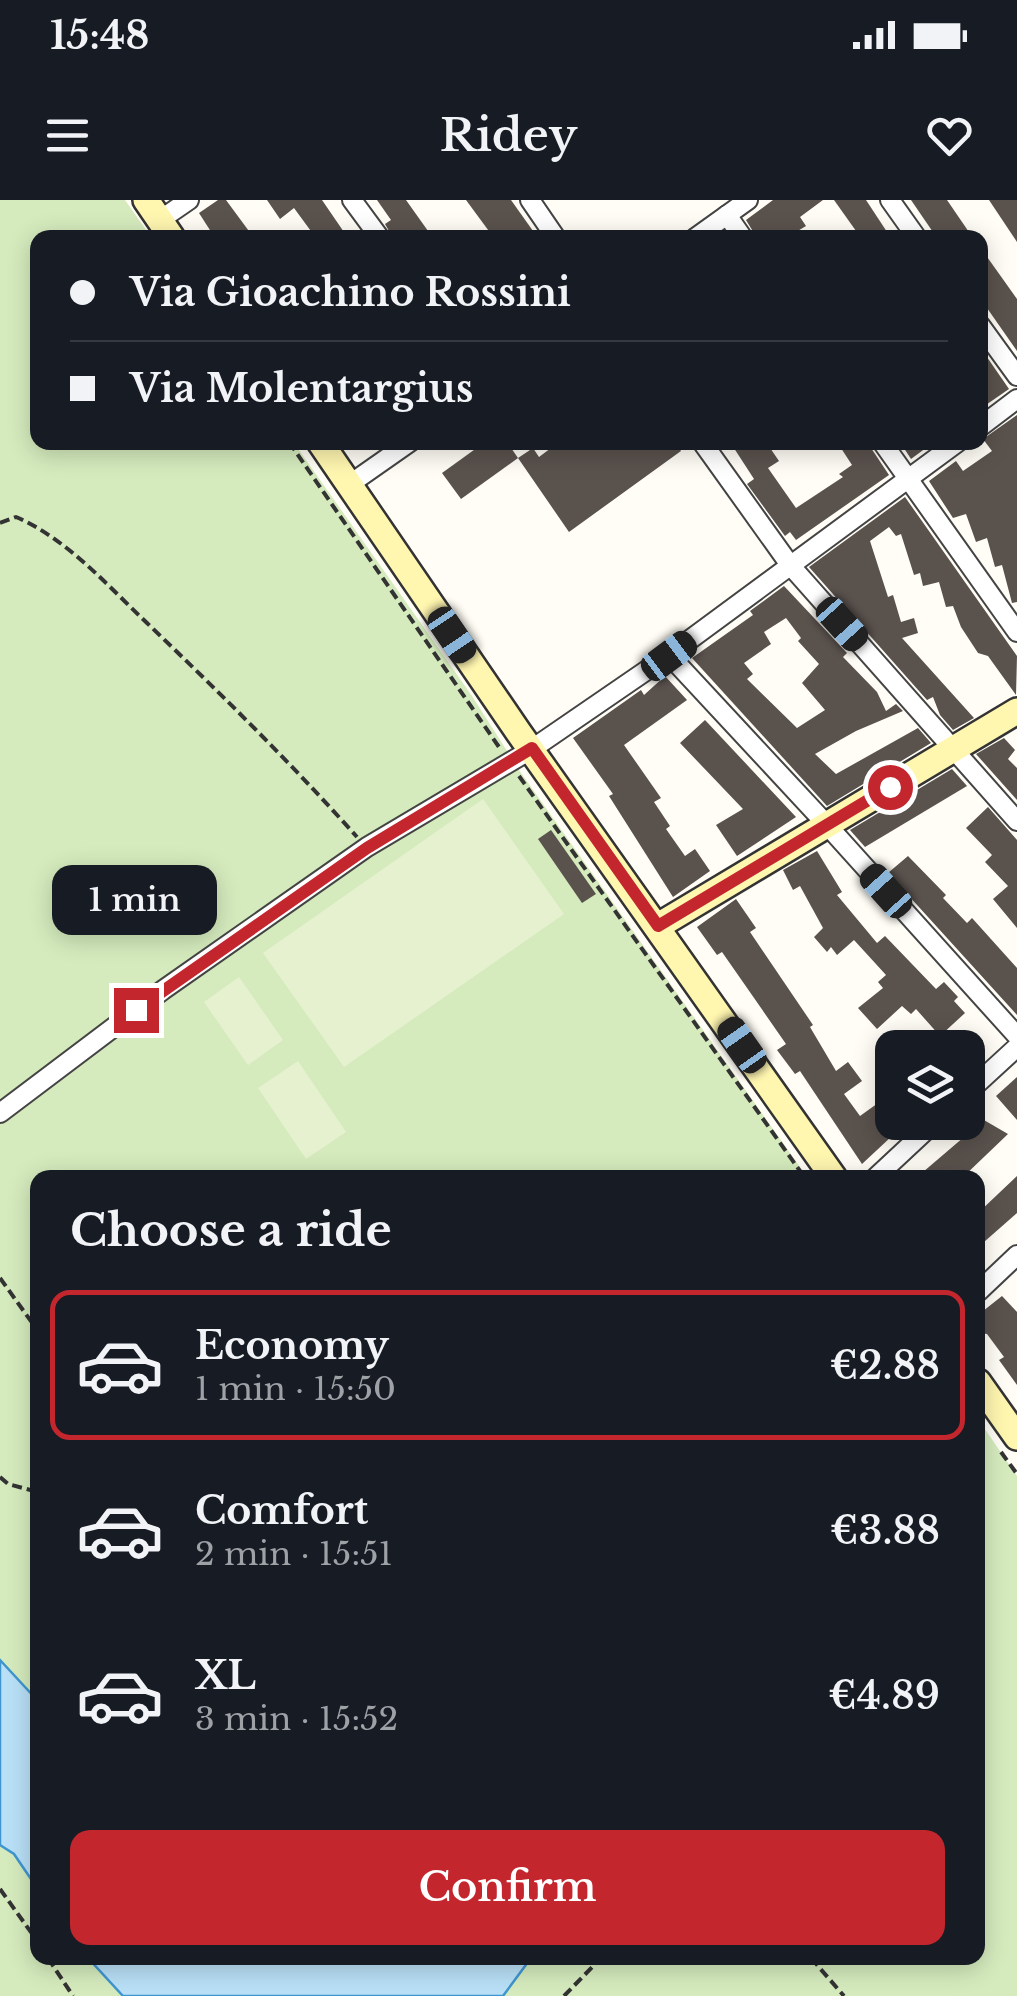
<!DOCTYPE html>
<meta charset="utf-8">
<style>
body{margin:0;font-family:"Libre Baskerville",serif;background:#242831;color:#f1f3f6;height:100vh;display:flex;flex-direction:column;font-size:38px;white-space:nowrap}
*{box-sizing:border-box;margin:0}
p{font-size:32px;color:#9ea1a6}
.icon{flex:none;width:55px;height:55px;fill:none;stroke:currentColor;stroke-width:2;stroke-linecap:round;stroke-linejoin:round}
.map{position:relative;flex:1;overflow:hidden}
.panel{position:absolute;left:30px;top:970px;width:955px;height:795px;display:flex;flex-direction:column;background:#171b24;border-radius:20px;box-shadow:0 5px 25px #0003}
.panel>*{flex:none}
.hud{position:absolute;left:30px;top:30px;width:958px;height:220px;border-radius:20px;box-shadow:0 5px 25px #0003;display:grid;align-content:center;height:220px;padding:0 40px;background:#171b24}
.controls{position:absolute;left:875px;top:830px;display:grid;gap:20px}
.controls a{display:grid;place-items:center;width:110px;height:110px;border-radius:20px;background:#171b24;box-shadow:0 5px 25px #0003;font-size:50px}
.end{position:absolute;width:45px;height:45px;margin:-22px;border:12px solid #c4262e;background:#fff;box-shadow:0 0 0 5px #fff}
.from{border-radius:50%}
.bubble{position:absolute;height:70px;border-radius:20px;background:#171b24;box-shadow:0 5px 25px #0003;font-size:32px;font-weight:600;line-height:70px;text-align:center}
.car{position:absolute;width:30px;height:60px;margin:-30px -15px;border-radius:12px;box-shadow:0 0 8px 2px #0007;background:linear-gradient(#222 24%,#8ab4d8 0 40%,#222 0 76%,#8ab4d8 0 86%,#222 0)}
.hud b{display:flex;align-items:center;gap:35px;height:95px;font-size:38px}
.hud b+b{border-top:2px solid #363941}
.hud i{width:25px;height:25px;background:#f1f3f6}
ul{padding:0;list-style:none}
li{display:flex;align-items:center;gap:30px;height:150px;margin:0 20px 15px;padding:0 20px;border:5px solid transparent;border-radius:20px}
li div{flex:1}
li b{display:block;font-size:38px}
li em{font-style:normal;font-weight:600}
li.active{border-color:#c4262e}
li>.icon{width:90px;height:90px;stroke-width:1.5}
h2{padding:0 40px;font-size:45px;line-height:120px}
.button{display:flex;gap:20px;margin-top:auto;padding:20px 40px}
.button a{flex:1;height:115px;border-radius:20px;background:#c4262e;color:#fff;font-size:40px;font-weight:600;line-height:115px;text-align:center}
.status{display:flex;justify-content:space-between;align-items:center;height:70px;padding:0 50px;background:#171b24;direction:ltr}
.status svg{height:28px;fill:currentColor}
header{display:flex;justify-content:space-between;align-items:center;height:130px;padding:0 40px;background:#171b24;font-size:45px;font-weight:600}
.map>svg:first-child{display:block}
.green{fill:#d5ebbd}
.pitch{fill:#e6f2cf}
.water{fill:#b9e0f7;stroke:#3f96cf;stroke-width:2.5}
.building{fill:#5a524d;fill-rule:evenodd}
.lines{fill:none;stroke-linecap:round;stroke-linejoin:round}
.street-casing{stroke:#444;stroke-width:22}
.secondary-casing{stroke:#333;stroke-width:30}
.path{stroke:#333;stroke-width:4;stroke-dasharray:10 5;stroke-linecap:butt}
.street{stroke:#fff;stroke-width:18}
.secondary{stroke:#fff6b0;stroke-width:25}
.route{stroke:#c4262e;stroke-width:12}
</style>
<div class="status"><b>15:48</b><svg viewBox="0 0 49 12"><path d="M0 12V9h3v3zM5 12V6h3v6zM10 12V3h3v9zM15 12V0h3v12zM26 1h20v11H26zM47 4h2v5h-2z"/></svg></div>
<header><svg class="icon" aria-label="menu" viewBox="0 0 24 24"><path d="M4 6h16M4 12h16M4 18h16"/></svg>Ridey<svg class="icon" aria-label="heart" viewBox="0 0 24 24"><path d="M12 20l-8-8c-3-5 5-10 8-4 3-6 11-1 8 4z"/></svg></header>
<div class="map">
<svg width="1017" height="1796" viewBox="0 0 1017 1796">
<rect width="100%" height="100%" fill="#fffdf5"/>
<path class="green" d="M 0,0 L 125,0 L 151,37 L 38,38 L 38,242 L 294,243 L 472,496 L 519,570 L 807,977 L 38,978 L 38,1758 L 978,1758 L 978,1219 L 1017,1276 L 1017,1796 L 0,1796 Z"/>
<g class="pitch">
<path d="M 483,599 L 564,714 L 344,867 L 263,753 Z"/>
<path d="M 239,777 L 283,840 L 248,865 L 204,802 Z"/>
<path d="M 298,861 L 346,932 L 306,959 L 258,888 Z"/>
</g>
<g class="water">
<path d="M 0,1460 L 37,1500 L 37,1688 L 14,1654 L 0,1645 Z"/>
<path d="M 88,1758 L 531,1758 L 503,1796 L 123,1796 Z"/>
</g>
<g class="building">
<path d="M 218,0 L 226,0 L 254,38 L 215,38 L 199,13 Z"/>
<path d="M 267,0 L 322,0 L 348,38 L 316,38 L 294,8 L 280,19 Z"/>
<path d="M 377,0 L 406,0 L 433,38 L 393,38 L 385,24 L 391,20 Z"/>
<path d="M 466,0 L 511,0 L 538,38 L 494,38 Z"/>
<path d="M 773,0 L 823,0 L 800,17 L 806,26 L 786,38 L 757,38 L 746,20 Z"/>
<path d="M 834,0 L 866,0 L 891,38 L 861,38 Z"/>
<path d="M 911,0 L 947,0 L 973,38 L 937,38 Z"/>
<path d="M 989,0 L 1017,0 L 1017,42 Z"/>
<path d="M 980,47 L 1017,99 L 1017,151 L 980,98 Z"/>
<path d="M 980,147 L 1009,189 L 980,209 Z"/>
<path d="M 1017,215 L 1017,402 L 1012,403 L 1002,365 L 995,367 L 987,338 L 976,342 L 966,314 L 953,318 L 929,281 L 956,261 L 963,271 L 992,251 L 983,239 Z"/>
<path d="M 485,242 L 507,242 L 518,258 L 461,299 L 442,273 Z"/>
<path d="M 676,242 L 681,251 L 569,332 L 518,258 L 533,248 L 539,257 L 559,242 Z"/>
<path d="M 730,242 L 766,242 L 779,261 L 768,268 L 796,308 L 843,277 L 839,274 L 852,265 L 837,242 L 867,242 L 889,275 L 796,340 L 790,332 L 785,336 L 747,284 L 754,279 Z"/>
<path d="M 900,242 L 934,242 L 911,259 Z"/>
<path d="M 905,297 L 1017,456 L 1016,495 L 988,456 L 978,453 L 961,427 L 953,406 L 946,407 L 939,382 L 923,386 L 920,373 L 914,375 L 901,334 L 896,336 L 889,327 L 870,341 L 888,397 L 893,395 L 901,422 L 914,418 L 918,433 L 902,438 L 974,518 L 953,530 L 940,515 L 933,497 L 927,500 L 809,367 Z"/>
<path d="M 784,386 L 847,453 L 843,457 L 877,492 L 886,511 L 896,504 L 903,511 L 856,531 L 815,554 L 836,574 L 918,528 L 931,543 L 827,606 L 692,458 L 753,415 L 750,411 ZM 786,418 L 801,438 L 798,441 L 819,464 L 802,483 L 825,510 L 797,528 L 747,479 L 753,474 L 744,463 L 771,444 L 764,432 Z"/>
<path d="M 665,476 L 687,500 L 624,545 L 661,598 L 654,602 L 670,626 L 666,629 L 685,656 L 695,649 L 710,671 L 673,697 L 609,596 L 613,594 L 573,538 L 641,490 L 644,495 Z"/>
<path d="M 705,520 L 796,617 L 737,656 L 716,625 L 743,609 L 680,543 Z"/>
<path d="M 1004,538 L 1015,550 L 1008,559 L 1017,568 L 1017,600 L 976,554 Z"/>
<path d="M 952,569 L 967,586 L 865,647 L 850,630 Z"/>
<path d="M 988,607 L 1017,640 L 1017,728 L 993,699 L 1008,686 L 985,662 L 992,655 L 966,628 Z"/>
<path d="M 551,630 L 596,694 L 582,703 L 538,639 Z"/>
<path d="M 817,651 L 842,692 L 837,695 L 877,743 L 885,736 L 936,789 L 944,782 L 958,797 L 954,801 L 965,813 L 940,836 L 916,809 L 911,814 L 902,806 L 877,829 L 858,808 L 883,788 L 878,782 L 886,775 L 854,740 L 837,755 L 831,747 L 827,752 L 814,737 L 823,728 L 800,686 L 793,690 L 783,670 Z"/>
<path d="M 908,656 L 946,695 L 943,698 L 967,723 L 972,718 L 1017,768 L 1017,815 L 888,673 Z"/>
<path d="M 736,699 L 756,728 L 750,732 L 813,825 L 810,827 L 836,871 L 848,862 L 862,881 L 844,894 L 860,916 L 892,893 L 892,922 L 907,922 L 862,964 L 800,871 L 795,874 L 777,850 L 786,844 L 722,752 L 717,755 L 697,727 Z"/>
<path d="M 968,839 L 983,840 L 982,862 L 968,875 Z"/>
<path d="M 1017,877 L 1017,920 L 996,896 Z"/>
<path d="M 977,916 L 1008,934 L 962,978 L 916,978 L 964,937 L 960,932 L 970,919 Z"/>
<path d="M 1017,976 L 1017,1013 L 984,1042 L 978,1034 L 978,1013 Z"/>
<path d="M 1002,1096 L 1017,1112 L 1017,1185 L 999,1160 L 1004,1157 L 987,1134 L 980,1133 L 978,1125 L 978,1115 Z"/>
</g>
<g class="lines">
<defs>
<g id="street">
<path d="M 352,0 L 380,38"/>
<path d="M 530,0 L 556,38"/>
<path d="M 890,0 L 917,38"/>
<path d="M 727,15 L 743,38"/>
<path d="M 160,20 L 189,0"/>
<path d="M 695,38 L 748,0"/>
<path d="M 980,125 L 1017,176"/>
<path d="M 980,227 L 1017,199"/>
<path d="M 702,242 L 790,365 L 1017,621"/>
<path d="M 882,242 L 1017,432"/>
<path d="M 350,284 L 410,242"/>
<path d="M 669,455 L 827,625 L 1017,836"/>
<path d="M 968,892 L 1017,847"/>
<path d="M 0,913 L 163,790 L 367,647 L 532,549 L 669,455 L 958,242"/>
<path d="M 875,978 L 935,922"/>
<path d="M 978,1092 L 1017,1055"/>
</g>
<g id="secondary">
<path d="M 146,0 L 172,38"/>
<path d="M 320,242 L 519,533 L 834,978"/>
<path d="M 658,726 L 1017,511"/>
<path d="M 978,1182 L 1017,1237"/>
</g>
</defs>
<use href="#street" class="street-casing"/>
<use href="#secondary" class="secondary-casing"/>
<g class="path">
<path d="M 289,242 L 499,547"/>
<path d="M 0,323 L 16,317 C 67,339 107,385 147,423 C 220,493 289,561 357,637"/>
<path d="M 519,576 L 805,978"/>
<path d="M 0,1078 L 38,1131"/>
<path d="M 1001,1252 L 1017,1274"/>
<path d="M 0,1277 L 8,1284 L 38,1292"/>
<path d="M 0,1689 L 38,1742"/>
<path d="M 48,1758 L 73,1796"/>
<path d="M 811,1758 L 844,1796"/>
<path d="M 564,1796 L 601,1758"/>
</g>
<use href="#street" class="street"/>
<use href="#secondary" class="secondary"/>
</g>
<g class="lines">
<path class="route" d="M 136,810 L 367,648 L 532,548 L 658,726 L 890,587"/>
</g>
</svg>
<div class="controls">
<a><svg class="icon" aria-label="layers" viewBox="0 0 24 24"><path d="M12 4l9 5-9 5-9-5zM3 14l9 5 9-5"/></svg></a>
</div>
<i class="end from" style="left:890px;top:587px"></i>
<i class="end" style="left:136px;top:810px"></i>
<div class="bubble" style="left:52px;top:665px;width:165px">1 min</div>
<i class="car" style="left:842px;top:424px;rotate:138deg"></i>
<i class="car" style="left:452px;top:435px;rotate:146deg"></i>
<i class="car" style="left:669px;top:456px;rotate:53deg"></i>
<i class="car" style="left:886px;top:691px;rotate:318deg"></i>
<i class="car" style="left:742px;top:845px;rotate:325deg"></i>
<div class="hud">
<b><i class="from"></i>Via Gioachino Rossini</b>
<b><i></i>Via Molentargius</b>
</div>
<section class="panel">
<h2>Choose a ride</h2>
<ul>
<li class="active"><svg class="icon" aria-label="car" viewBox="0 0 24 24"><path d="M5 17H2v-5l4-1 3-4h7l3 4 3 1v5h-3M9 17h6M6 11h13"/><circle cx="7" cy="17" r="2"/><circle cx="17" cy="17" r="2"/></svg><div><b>Economy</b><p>1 min · 15:50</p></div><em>€2.88</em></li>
<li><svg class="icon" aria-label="car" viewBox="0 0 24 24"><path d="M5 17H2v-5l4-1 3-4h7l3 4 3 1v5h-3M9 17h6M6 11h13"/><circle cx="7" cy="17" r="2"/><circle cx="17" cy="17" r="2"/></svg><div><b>Comfort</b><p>2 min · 15:51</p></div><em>€3.88</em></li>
<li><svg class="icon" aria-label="car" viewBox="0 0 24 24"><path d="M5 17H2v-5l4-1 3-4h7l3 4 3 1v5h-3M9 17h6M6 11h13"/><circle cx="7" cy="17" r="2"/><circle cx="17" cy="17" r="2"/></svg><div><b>XL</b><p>3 min · 15:52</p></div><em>€4.89</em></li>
</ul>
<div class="button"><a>Confirm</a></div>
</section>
</div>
